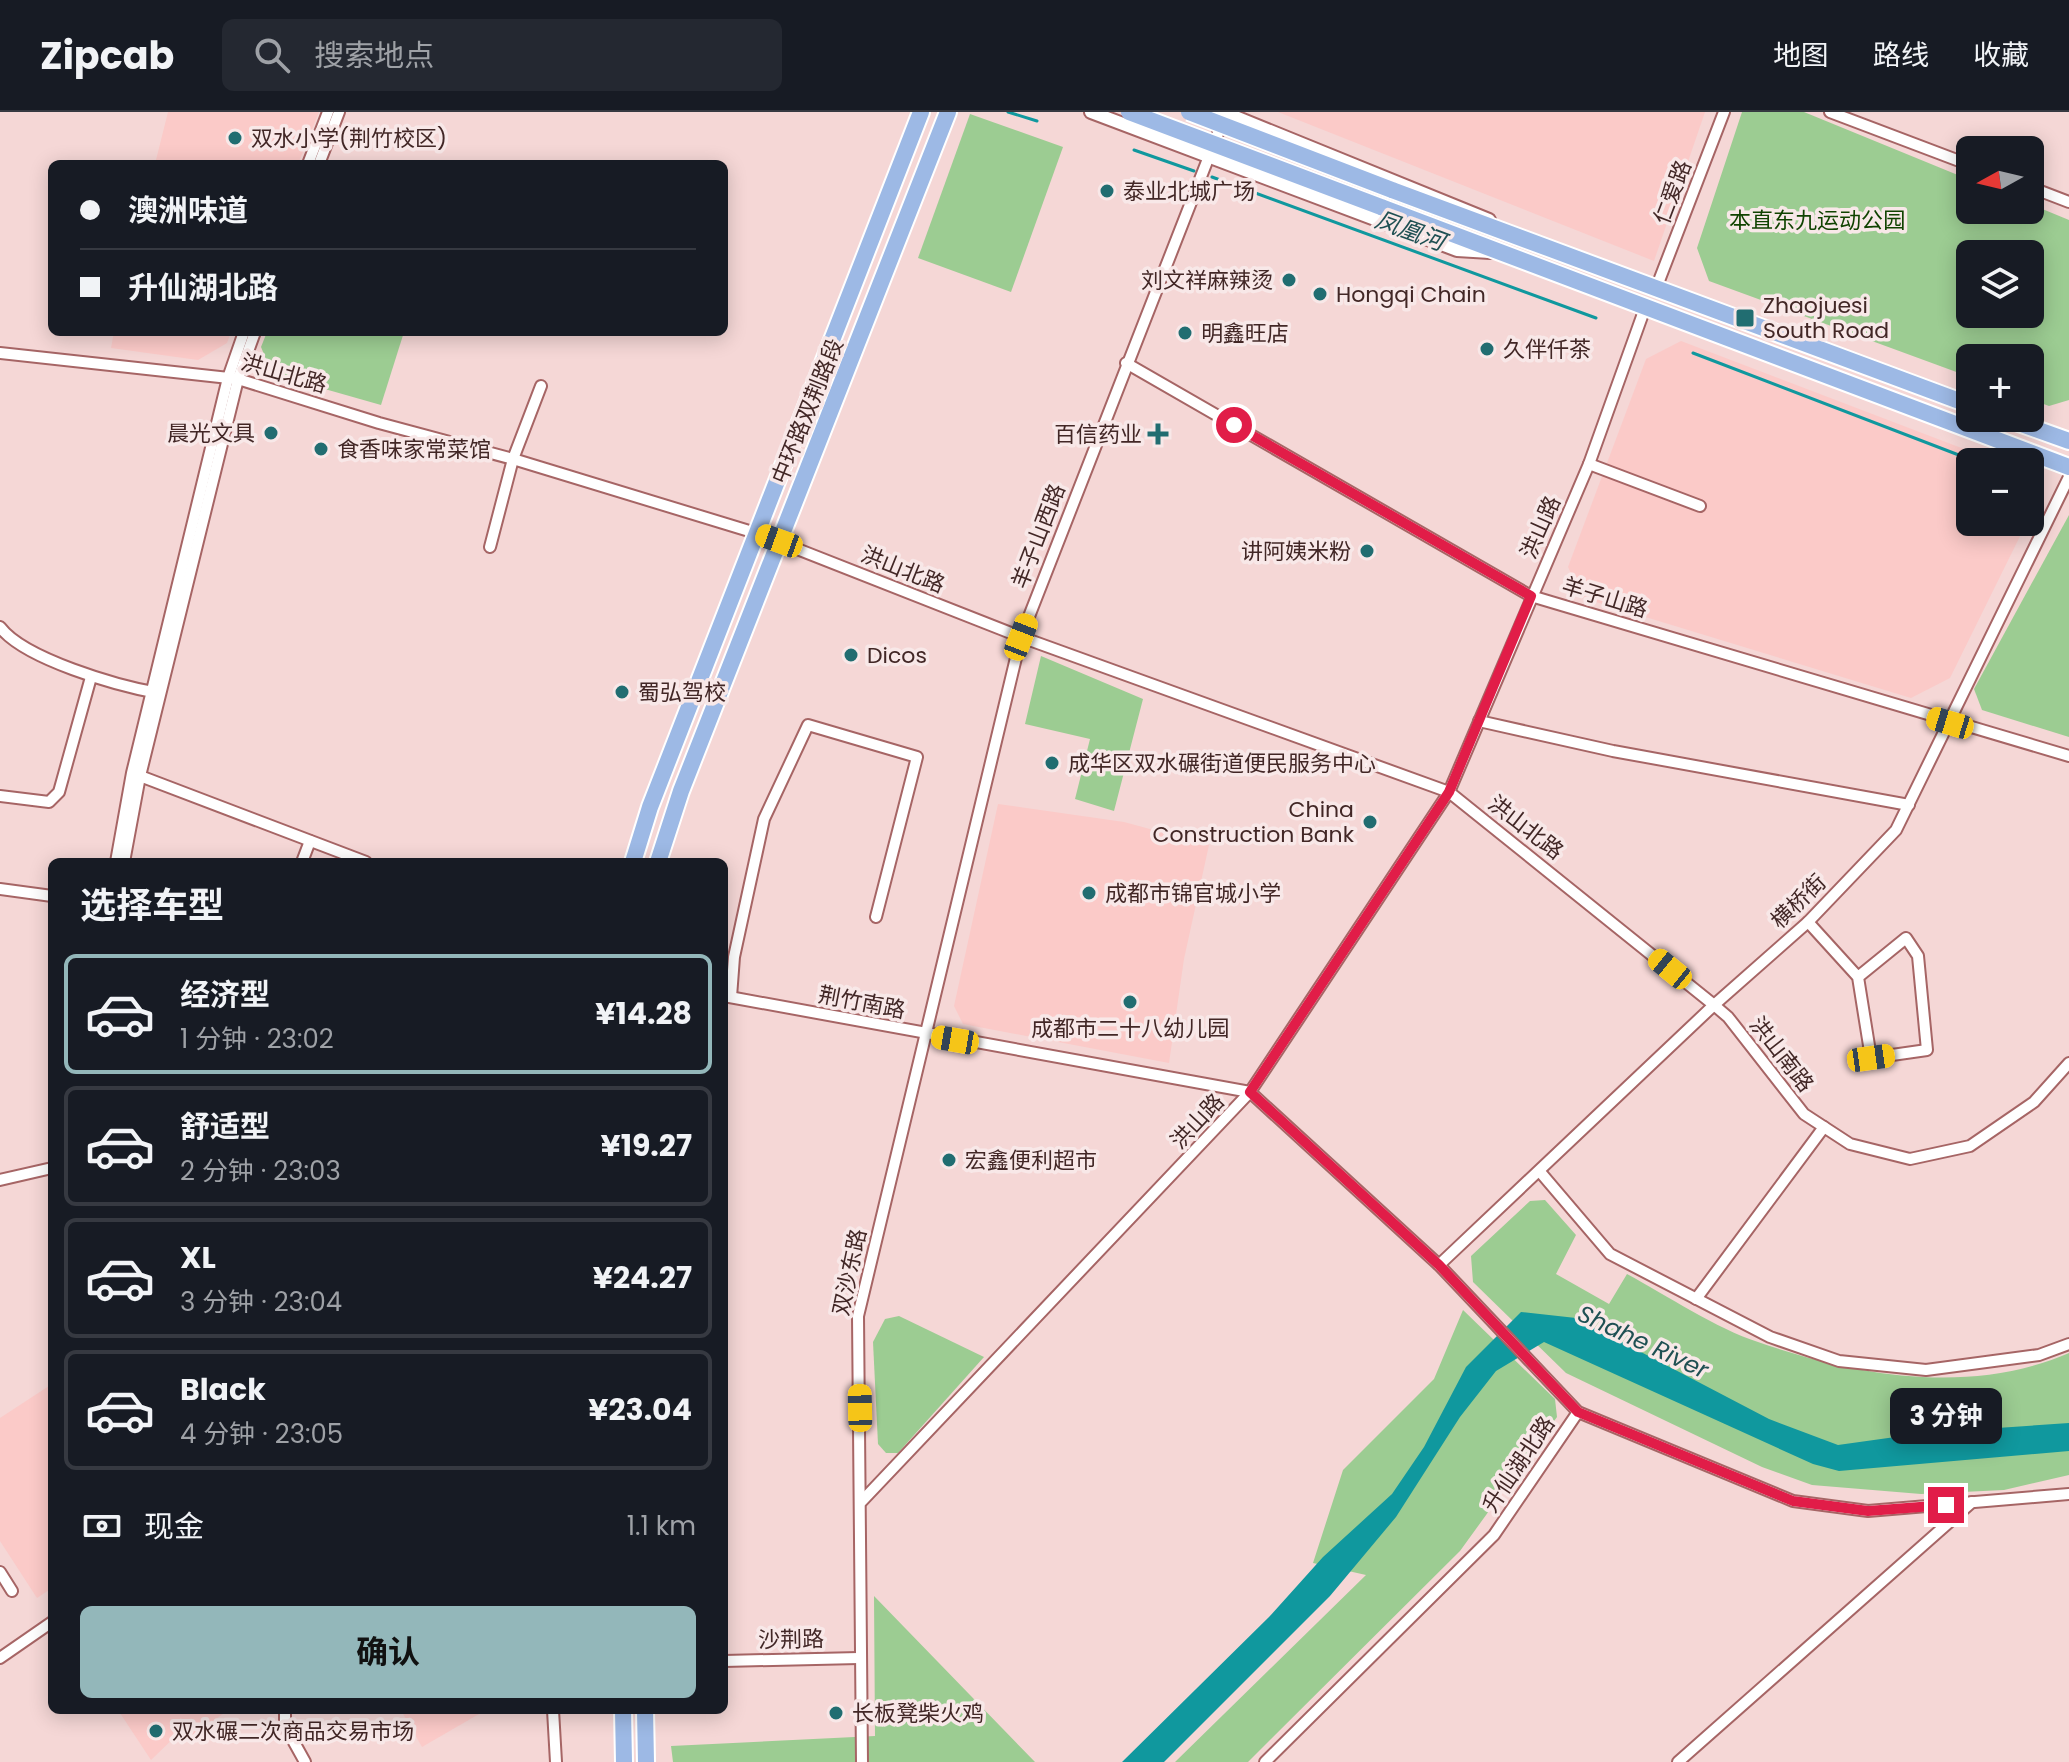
<!DOCTYPE html>
<html lang="zh">
<meta charset="utf-8">
<style>
body{margin:0;font-family:Poppins,"Noto Sans SC",sans-serif;background:#242831;color:#f1f3f6;height:100vh;display:flex;flex-direction:column;font-size:30px;white-space:nowrap}
*{box-sizing:border-box;margin:0}
p{font-size:26px;color:#9ea1a6}
.icon{flex:none;width:44px;height:44px;fill:none;stroke:currentColor;stroke-width:2;stroke-linecap:round;stroke-linejoin:round}
.map{position:relative;flex:1;overflow:hidden}
.details{position:absolute;left:48px;top:746px;width:680px;height:856px;display:flex;flex-direction:column;background:#171b24;border-radius:12px;box-shadow:0 4px 20px #0003}
.details>*{flex:none}
.top-card{position:absolute;left:48px;top:48px;width:680px;height:176px;border-radius:12px;box-shadow:0 4px 20px #0003;display:grid;align-content:center;height:176px;padding:0 32px;background:#171b24}
.needle{width:52px;rotate:262deg}
.controls{position:absolute;left:1956px;top:24px;display:grid;gap:16px}
.controls a{display:grid;place-items:center;width:88px;height:88px;border-radius:12px;background:#171b24;box-shadow:0 4px 20px #0003;font-size:40px}
.end{position:absolute;width:36px;height:36px;margin:-18px;border:10px solid #e11d48;background:#fff;box-shadow:0 0 0 4px #fff}
.from{border-radius:50%}
.bubble{position:absolute;height:56px;border-radius:12px;background:#171b24;box-shadow:0 4px 20px #0003;font-size:26px;font-weight:700;line-height:56px;text-align:center}
.car{position:absolute;width:24px;height:48px;margin:-24px -12px;border-radius:10px;box-shadow:0 0 6px 2px #0007;background:linear-gradient(#f5c518 24%,#345 0 40%,#f5c518 0 76%,#345 0 86%,#f5c518 0)}
.top-card b{display:flex;align-items:center;gap:28px;height:76px;font-size:30px}
.top-card b+b{border-top:2px solid #363941}
.top-card i{width:20px;height:20px;background:#f1f3f6}
ul{padding:0;list-style:none}
li{display:flex;align-items:center;gap:24px;height:120px;margin:0 16px 12px;padding:0 16px;border:4px solid #363941;border-radius:12px}
li div{flex:1}
li b{display:block;font-size:30px}
li em{font-style:normal;font-weight:700}
li.on{border-color:#93b7ba}
li>.icon{width:72px;height:72px;stroke-width:1.5}
h2{padding:0 32px;font-size:36px;line-height:96px}
.pay{display:flex;align-items:center;gap:20px;height:88px;padding:0 32px;font-size:30px}
.pay p{margin-inline-start:auto}
.action{display:flex;gap:16px;margin-top:auto;padding:16px 32px}
.action a{flex:1;height:92px;border-radius:12px;background:#93b7ba;color:#111;font-size:32px;font-weight:700;line-height:92px;text-align:center}
header{display:flex;align-items:center;gap:48px;box-sizing:border-box;height:112px;padding:0 40px;background:#171b24;border-bottom:2px solid #363941}
header strong{font-size:38px}
nav{display:flex;gap:44px;margin-inline-start:auto;font-size:28px}
.search{width:560px;height:72px;background:#242831;display:flex;align-items:center;gap:20px;box-sizing:border-box;padding:0 28px;border-radius:12px;color:#9ea1a6;font-size:30px}
.map>svg:first-child{display:block}
.built{fill:#fbcac8}
.green{fill:#9ccc92;fill-rule:evenodd}
.water{fill:#10989e}
.lines{fill:none;stroke-linecap:round;stroke-linejoin:round}
.stream{stroke:#10989e;stroke-width:3}
.minor-casing{stroke:#a66565;stroke-width:14}
.tertiary-casing{stroke:#a66565;stroke-width:16}
.primary-casing{stroke:#fff;stroke-width:20}
.minor{stroke:#fff;stroke-width:10}
.tertiary{stroke:#fff;stroke-width:12}
.primary{stroke:#9db9e5;stroke-width:16}
.primary-bridge-casing{stroke:#fff;stroke-width:20;stroke-linecap:butt}
.primary-bridge{stroke:#9db9e5;stroke-width:16}
.route{stroke:#e11d48;stroke-width:10}
.poi-dot{fill:#216d71;stroke:#f8e8e8;stroke-width:3}
.labels{text-anchor:middle;stroke-width:7;stroke-linejoin:round;paint-order:stroke}
.poi-label{font-size:22px;fill:#422726;stroke:#f8e8e8;text-anchor:start}
.street-label{font-size:22px;fill:#422726;stroke:#f8e8e8}
.park-label{font-size:22px;fill:#104301;stroke:#f8e8e8}
.water-label{font-size:24px;font-style:italic;fill:#1f5053;stroke:#f8e8e8}
</style>
<header>
<strong>Zipcab</strong>
<div class="search"><svg class="icon" aria-label="search" viewBox="0 0 24 24"><circle cx="10" cy="10" r="6"/><path d="M15 15l6 6"/></svg>搜索地点</div>
<nav><a>地图</a><a>路线</a><a>收藏</a></nav>
</header>
<div class="map">
<svg width="2069" height="1650" viewBox="0 0 2069 1650">
<rect width="100%" height="100%" fill="#f5d7d6"/>
<g class="built">
<path d="M 168,0 L 319,0 L 298,52 L 155,52 Z"/>
<path d="M 1278,0 L 1705,0 L 1654,149 Z"/>
<path d="M 114,220 L 231,220 L 227,231 L 198,248 L 111,236 Z"/>
<path d="M 1681,229 L 1998,350 L 1970,350 L 1970,410 L 2027,410 L 1950,566 L 1911,586 L 1583,486 L 1568,455 L 1646,247 Z"/>
<path d="M 998,692 L 1124,710 L 1209,733 L 1184,847 L 1169,951 L 963,912 L 954,894 Z"/>
<path d="M 52,1272 L 52,1476 L 37,1486 L 0,1429 L 0,1306 Z"/>
<path d="M 118,1598 L 228,1598 L 192,1625 L 186,1614 L 151,1648 Z"/>
<path d="M 404,1598 L 486,1598 L 422,1635 L 402,1600 Z"/>
</g>
<g class="green">
<path d="M 1742,0 L 1804,0 L 1970,68 L 1970,98 L 2030,98 L 2030,92 L 2069,108 L 2069,288 L 2049,294 L 2030,287 L 2030,246 L 1970,246 L 1970,265 L 1709,169 L 1697,136 ZM 2030,142 L 2030,202 L 1970,202 L 1970,142 Z"/>
<path d="M 970,2 L 1063,35 L 1011,180 L 918,146 Z"/>
<path d="M 267,220 L 404,220 L 381,293 L 272,262 L 261,235 Z"/>
<path d="M 2069,403 L 2069,625 L 1982,598 L 1974,577 Z"/>
<path d="M 1041,544 L 1143,587 L 1114,699 L 1075,687 L 1090,627 L 1025,612 Z"/>
<path d="M 1545,1088 L 1576,1123 L 1556,1162 L 1609,1192 L 1627,1162 C 1666,1183 1717,1217 1758,1230 C 1856,1264 1970,1284 2069,1241 L 2069,1363 L 2004,1378 L 1921,1382 L 1812,1373 L 1762,1355 L 1566,1261 L 1473,1170 L 1471,1144 L 1530,1089 Z"/>
<path d="M 1463,1198 L 1555,1287 L 1557,1305 L 1460,1439 L 1248,1650 L 1175,1650 L 1366,1463 L 1313,1451 L 1343,1358 L 1434,1267 Z"/>
<path d="M 899,1204 L 984,1245 L 898,1341 L 886,1341 L 878,1332 L 873,1230 L 885,1207 Z"/>
<path d="M 874,1484 L 1035,1650 L 673,1650 L 671,1634 L 875,1624 Z"/>
</g>
<path class="water" d="M 1521,1200 L 1576,1206 L 1769,1307 L 1838,1333 L 1924,1321 L 2069,1311 L 2069,1339 L 1839,1359 L 1813,1352 L 1544,1230 L 1496,1259 L 1460,1305 L 1396,1405 L 1330,1484 L 1164,1650 L 1122,1650 L 1269,1505 L 1323,1445 L 1392,1382 L 1424,1335 L 1466,1255 Z"/>
<g class="lines">
<g class="stream">
<path d="M 1008,0 L 1037,9"/>
<path d="M 1134,38 L 1194,59"/>
<path d="M 1212,65 L 1596,206"/>
<path d="M 1693,241 L 1977,350"/>
</g>
<defs>
<g id="minor">
<path d="M 1830,0 L 1970,53"/>
<path d="M 308,52 L 328,0"/>
<path d="M 319,52 L 339,0"/>
<path d="M 2030,75 L 2069,90"/>
<path d="M 1657,174 L 1724,0"/>
<path d="M 0,241 L 238,267 L 379,311 L 513,347 L 759,422 L 1021,525 L 1449,680 L 1714,893 L 1728,905 L 1804,1002 L 1850,1032 L 1910,1047 L 1970,1034 L 2034,990 L 2069,951"/>
<path d="M 1126,251 L 1531,484 L 2069,644"/>
<path d="M 1589,352 L 1700,394"/>
<path d="M 490,435 L 513,347 L 541,274"/>
<path d="M 0,515 C 24,547 118,574 158,581"/>
<path d="M 1479,609 L 1613,639 L 1909,693"/>
<path d="M 140,664 L 366,750"/>
<path d="M 0,684 L 49,690 L 59,680 L 91,565"/>
<path d="M 116,750 L 132,661 L 228,266 L 244,220"/>
<path d="M 124,750 L 140,664 L 238,267 L 255,220"/>
<path d="M 302,750 L 310,729"/>
<path d="M 0,777 L 52,784"/>
<path d="M 1808,810 L 1858,865 L 1871,946 L 1927,938 L 1918,844 L 1906,826 L 1858,865"/>
<path d="M 724,884 L 1250,980 L 1439,1153 L 1578,1300 L 1793,1389 L 1868,1399 L 2069,1382"/>
<path d="M 731,885 L 734,845 L 764,707 L 808,613 L 917,645 L 876,805"/>
<path d="M 1541,1061 L 1610,1142 L 1770,1225 L 1839,1249 L 1926,1258 L 2039,1243 L 2069,1232"/>
<path d="M 0,1068 L 52,1056"/>
<path d="M 1439,1153 L 1714,893 L 1808,810 L 1896,718 L 2069,365"/>
<path d="M 1696,1187 L 1824,1015"/>
<path d="M 862,1389 L 1250,980 L 1449,680 L 1589,352 L 1645,196"/>
<path d="M 0,1460 L 12,1479"/>
<path d="M 0,1546 L 52,1510"/>
<path d="M 724,1549 L 859,1546"/>
<path d="M 285,1598 L 285,1614 L 305,1650"/>
<path d="M 553,1598 L 556,1650"/>
<path d="M 862,1650 L 858,1204 L 1021,525 L 1222,11"/>
<path d="M 1265,1650 L 1494,1423 L 1578,1300"/>
<path d="M 1678,1650 L 1972,1390"/>
</g>
<g id="tertiary">
<path d="M 1091,0 L 1457,138 L 1490,140"/>
<path d="M 1223,0 L 1489,108"/>
</g>
<g id="primary">
<path d="M 1392,78 L 1970,293"/>
<path d="M 1381,95 L 2069,355"/>
<path d="M 2005,306 L 2069,329"/>
<path d="M 633,750 L 650,695 L 921,0"/>
<path d="M 658,750 L 681,679 L 948,0"/>
<path d="M 623,1598 L 624,1650"/>
<path d="M 645,1598 L 646,1650"/>
</g>
</defs>
<use href="#minor" class="minor-casing"/>
<use href="#tertiary" class="tertiary-casing"/>
<use href="#primary" class="primary-casing"/>
<use href="#minor" class="minor"/>
<use href="#tertiary" class="tertiary"/>
<use href="#primary" class="primary"/>
<defs>
<g id="primary-bridge">
<path d="M 1129,0 L 1381,95"/>
<path d="M 1189,0 L 1392,78"/>
</g>
</defs>
<use href="#primary-bridge" class="primary-bridge-casing"/>
<use href="#primary-bridge" class="primary-bridge"/>
</g>
<g class="lines">
<path class="route" d="M 1234,313 L 1531,484 L 1449,680 L 1250,980 L 1439,1153 L 1578,1300 L 1793,1389 L 1868,1399 L 1946,1393"/>
</g>
<g class="poi-dot">
<circle cx="235" cy="26" r="8"/>
<circle cx="1107" cy="79" r="8"/>
<circle cx="1289" cy="168" r="8"/>
<circle cx="1320" cy="182" r="8"/>
<rect x="1735" y="196" width="20" height="20" rx="4"/>
<circle cx="1185" cy="221" r="8"/>
<circle cx="1487" cy="237" r="8"/>
<circle cx="271" cy="321" r="8"/>
<path d="M1154 310h8v8h8v8h-8v8h-8v-8h-8v-8h8z"/>
<circle cx="321" cy="337" r="8"/>
<circle cx="1367" cy="439" r="8"/>
<circle cx="851" cy="543" r="8"/>
<circle cx="622" cy="580" r="8"/>
<circle cx="1052" cy="651" r="8"/>
<circle cx="1370" cy="710" r="8"/>
<circle cx="1089" cy="781" r="8"/>
<circle cx="1130" cy="890" r="8"/>
<circle cx="949" cy="1048" r="8"/>
<circle cx="836" cy="1601" r="8"/>
<circle cx="156" cy="1619" r="8"/>
</g>
<g class="labels">
<g class="poi-label">
<text x="251" y="34">双水小学(荆竹校区)</text>
<text x="1123" y="87">泰业北城广场</text>
<text x="1273" y="176" text-anchor="end">刘文祥麻辣烫</text>
<text x="1336" y="190">Hongqi Chain</text>
<text x="1763" y="201">Zhaojuesi<tspan x="1763" dy="25">South Road</tspan></text>
<text x="1201" y="229">明鑫旺店</text>
<text x="1503" y="245">久伴仟茶</text>
<text x="255" y="329" text-anchor="end">晨光文具</text>
<text x="1142" y="330" text-anchor="end">百信药业</text>
<text x="337" y="345">食香味家常菜馆</text>
<text x="1351" y="447" text-anchor="end">讲阿姨米粉</text>
<text x="867" y="551">Dicos</text>
<text x="638" y="588">蜀弘驾校</text>
<text x="1068" y="659">成华区双水碾街道便民服务中心</text>
<text x="1354" y="705" text-anchor="end">China<tspan x="1354" dy="25">Construction Bank</tspan></text>
<text x="1105" y="789">成都市锦官城小学</text>
<text x="1130" y="924" text-anchor="middle">成都市二十八幼儿园</text>
<text x="965" y="1056">宏鑫便利超市</text>
<text x="852" y="1609">长板凳柴火鸡</text>
<text x="172" y="1627">双水碾二次商品交易市场</text>
</g>
<g class="street-label">
<text transform="translate(1672 80) rotate(-69)" y="8">仁爱路</text>
<text transform="translate(284 261) rotate(16)" y="8">洪山北路</text>
<text transform="translate(807 299) rotate(-68)" y="8">中环路双荆路段</text>
<text transform="translate(1540 415) rotate(-66)" y="8">洪山路</text>
<text transform="translate(1038 424) rotate(-69)" y="8">羊子山西路</text>
<text transform="translate(903 457) rotate(22)" y="8">洪山北路</text>
<text transform="translate(1605 485) rotate(17)" y="8">羊子山路</text>
<text transform="translate(1526 715) rotate(38)" y="8">洪山北路</text>
<text transform="translate(1798 789) rotate(-44)" y="8">横桥街</text>
<text transform="translate(862 890) rotate(11)" y="8">荆竹南路</text>
<text transform="translate(1782 942) rotate(52)" y="8">洪山南路</text>
<text transform="translate(1197 1009) rotate(-47)" y="8">洪山路</text>
<text transform="translate(849 1160) rotate(-78)" y="8">双沙东路</text>
<text transform="translate(1518 1352) rotate(-56)" y="8">升仙湖北路</text>
<text transform="translate(791 1527) rotate(-1)" y="8">沙荆路</text>
</g>
<g class="park-label">
<text x="1817" y="116">本直东九运动公园</text>
</g>
<g class="water-label">
<text transform="translate(1410 119) rotate(20)" y="8">凤凰河</text>
<text transform="translate(1643 1230) rotate(25)" y="8">Shahe River</text>
</g>
</g>
</svg>
<div class="controls">
<a><svg class="needle" viewBox="-14 -14 28 28"><path d="M0-13l5 13h-10z" fill="#e53935"/><path d="M0 13l5-13h-10z" fill="#9ea1a6"/></svg></a>
<a><svg class="icon" aria-label="layers" viewBox="0 0 24 24"><path d="M12 4l9 5-9 5-9-5zM3 14l9 5 9-5"/></svg></a>
<a>+</a>
<a>−</a>
</div>
<i class="end from" style="left:1234px;top:313px"></i>
<i class="end" style="left:1946px;top:1393px"></i>
<div class="bubble" style="left:1890px;top:1276px;width:112px">3 分钟</div>
<i class="car" style="left:779px;top:429px;rotate:290deg"></i>
<i class="car" style="left:1021px;top:525px;rotate:21deg"></i>
<i class="car" style="left:1950px;top:611px;rotate:287deg"></i>
<i class="car" style="left:1670px;top:857px;rotate:309deg"></i>
<i class="car" style="left:955px;top:928px;rotate:280deg"></i>
<i class="car" style="left:1871px;top:946px;rotate:82deg"></i>
<i class="car" style="left:860px;top:1296px;rotate:359deg"></i>
<div class="top-card">
<b><i class="from"></i>澳洲味道</b>
<b><i></i>升仙湖北路</b>
</div>
<section class="details">
<h2>选择车型</h2>
<ul>
<li class="on"><svg class="icon" aria-label="car" viewBox="0 0 24 24"><path d="M5 17H2v-5l4-1 3-4h7l3 4 3 1v5h-3M9 17h6M6 11h13"/><circle cx="7" cy="17" r="2"/><circle cx="17" cy="17" r="2"/></svg><div><b>经济型</b><p>1 分钟 · 23:02</p></div><em>¥14.28</em></li>
<li><svg class="icon" aria-label="car" viewBox="0 0 24 24"><path d="M5 17H2v-5l4-1 3-4h7l3 4 3 1v5h-3M9 17h6M6 11h13"/><circle cx="7" cy="17" r="2"/><circle cx="17" cy="17" r="2"/></svg><div><b>舒适型</b><p>2 分钟 · 23:03</p></div><em>¥19.27</em></li>
<li><svg class="icon" aria-label="car" viewBox="0 0 24 24"><path d="M5 17H2v-5l4-1 3-4h7l3 4 3 1v5h-3M9 17h6M6 11h13"/><circle cx="7" cy="17" r="2"/><circle cx="17" cy="17" r="2"/></svg><div><b>XL</b><p>3 分钟 · 23:04</p></div><em>¥24.27</em></li>
<li><svg class="icon" aria-label="car" viewBox="0 0 24 24"><path d="M5 17H2v-5l4-1 3-4h7l3 4 3 1v5h-3M9 17h6M6 11h13"/><circle cx="7" cy="17" r="2"/><circle cx="17" cy="17" r="2"/></svg><div><b>Black</b><p>4 分钟 · 23:05</p></div><em>¥23.04</em></li>
</ul>
<div class="pay"><svg class="icon" aria-label="cash" viewBox="0 0 24 24"><path d="M3 7h18v10H3z"/><circle cx="12" cy="12" r="2"/></svg>现金<p>1.1 km</p></div>
<div class="action"><a>确认</a></div>
</section>
</div>
